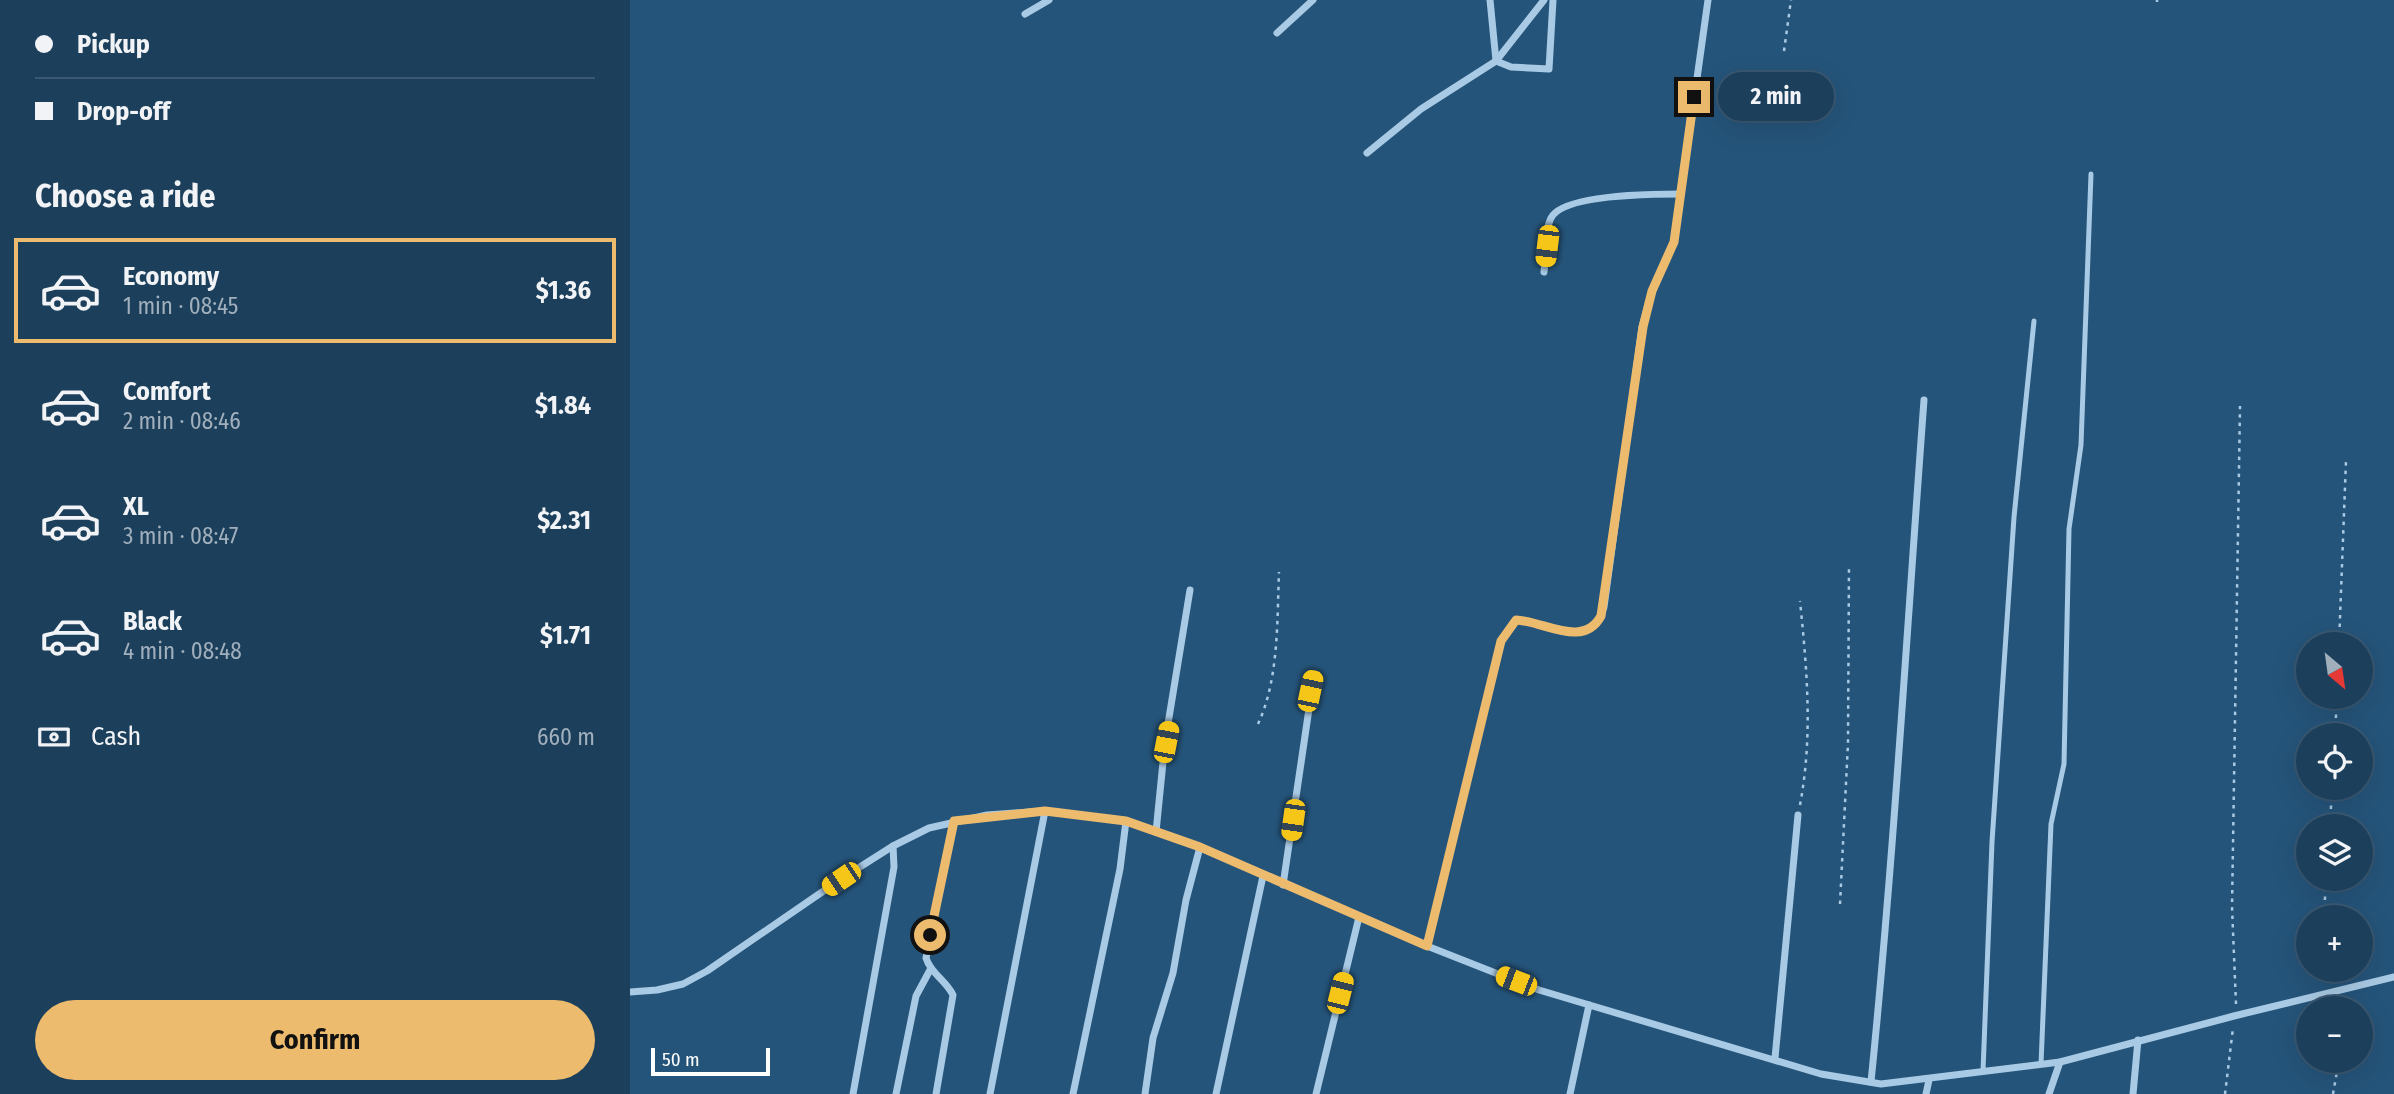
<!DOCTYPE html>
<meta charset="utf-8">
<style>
body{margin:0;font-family:"Fira Sans Condensed",sans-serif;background:#254662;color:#f1f3f6;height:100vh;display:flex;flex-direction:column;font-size:26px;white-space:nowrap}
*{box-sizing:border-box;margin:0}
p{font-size:23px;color:#a0afbb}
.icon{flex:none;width:38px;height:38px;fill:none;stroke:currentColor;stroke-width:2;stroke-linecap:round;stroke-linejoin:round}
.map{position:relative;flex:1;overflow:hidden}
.details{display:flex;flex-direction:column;background:#1c3f5c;width:630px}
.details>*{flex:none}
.hud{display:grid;align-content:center;height:154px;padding:0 35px;background:#1c3f5c}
.needle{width:46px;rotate:151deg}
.tools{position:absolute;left:1666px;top:632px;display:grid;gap:14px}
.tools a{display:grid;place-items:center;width:77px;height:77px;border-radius:50%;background:#1c3f5c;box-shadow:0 7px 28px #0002,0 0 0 2px #3a5872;font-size:35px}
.scale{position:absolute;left:21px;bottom:18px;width:119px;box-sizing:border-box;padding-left:7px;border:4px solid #fff;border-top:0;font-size:19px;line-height:24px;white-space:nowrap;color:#fff;-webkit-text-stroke:5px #25547a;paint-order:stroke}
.end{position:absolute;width:32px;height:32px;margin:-16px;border:9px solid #edbb6e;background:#111;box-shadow:0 0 0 4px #111}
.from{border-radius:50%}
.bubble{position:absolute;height:49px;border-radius:24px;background:#1c3f5c;box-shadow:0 7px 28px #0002,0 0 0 2px #3a5872;font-size:23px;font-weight:700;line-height:49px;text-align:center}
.car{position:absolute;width:21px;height:42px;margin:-21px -10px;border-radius:9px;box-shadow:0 0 5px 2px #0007;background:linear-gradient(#f5c518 24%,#345 0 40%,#f5c518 0 76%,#345 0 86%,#f5c518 0)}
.hud b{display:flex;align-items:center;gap:24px;height:66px;font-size:26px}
.hud b+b{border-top:2px solid #3a5872}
.hud i{width:18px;height:18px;background:#f1f3f6}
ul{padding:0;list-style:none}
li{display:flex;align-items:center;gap:21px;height:105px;margin:0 14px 10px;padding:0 21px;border:4px solid transparent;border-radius:0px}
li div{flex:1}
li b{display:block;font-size:26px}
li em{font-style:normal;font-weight:700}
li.active{border-color:#edbb6e}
li>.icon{width:63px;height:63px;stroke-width:1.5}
h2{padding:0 35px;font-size:32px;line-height:84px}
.pay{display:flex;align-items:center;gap:18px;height:77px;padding:0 35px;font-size:26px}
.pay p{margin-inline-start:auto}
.action{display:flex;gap:14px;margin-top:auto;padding:14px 35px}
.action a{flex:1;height:80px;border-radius:42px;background:#edbb6e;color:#111;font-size:28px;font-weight:700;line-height:80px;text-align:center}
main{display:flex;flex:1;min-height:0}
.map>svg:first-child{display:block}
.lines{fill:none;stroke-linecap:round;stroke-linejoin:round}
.path{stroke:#a9cae4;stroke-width:2.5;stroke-dasharray:3.5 5;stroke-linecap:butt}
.service{stroke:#a9cae4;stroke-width:5}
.minor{stroke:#a9cae4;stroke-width:7}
.route{stroke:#edbb6e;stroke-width:9}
</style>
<main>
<section class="details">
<div class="hud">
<b><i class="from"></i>Pickup</b>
<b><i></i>Drop-off</b>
</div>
<h2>Choose a ride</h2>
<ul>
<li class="active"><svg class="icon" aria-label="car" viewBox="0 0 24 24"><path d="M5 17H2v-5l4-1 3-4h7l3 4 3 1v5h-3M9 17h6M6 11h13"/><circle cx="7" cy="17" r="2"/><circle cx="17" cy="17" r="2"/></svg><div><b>Economy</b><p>1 min · 08:45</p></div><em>$1.36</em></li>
<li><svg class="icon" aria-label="car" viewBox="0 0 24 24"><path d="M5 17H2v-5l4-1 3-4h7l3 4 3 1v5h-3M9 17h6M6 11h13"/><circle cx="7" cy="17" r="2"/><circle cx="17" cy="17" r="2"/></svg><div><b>Comfort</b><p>2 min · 08:46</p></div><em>$1.84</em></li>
<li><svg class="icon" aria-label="car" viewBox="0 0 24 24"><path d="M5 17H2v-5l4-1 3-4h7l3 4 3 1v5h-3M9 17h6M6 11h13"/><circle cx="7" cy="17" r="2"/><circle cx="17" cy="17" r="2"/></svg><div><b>XL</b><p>3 min · 08:47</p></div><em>$2.31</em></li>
<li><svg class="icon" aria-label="car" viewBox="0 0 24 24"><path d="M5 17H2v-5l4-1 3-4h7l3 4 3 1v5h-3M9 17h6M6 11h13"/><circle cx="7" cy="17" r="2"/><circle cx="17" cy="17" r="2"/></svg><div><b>Black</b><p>4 min · 08:48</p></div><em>$1.71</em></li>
</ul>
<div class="pay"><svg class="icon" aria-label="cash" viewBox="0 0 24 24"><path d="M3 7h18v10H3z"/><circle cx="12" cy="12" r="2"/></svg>Cash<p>660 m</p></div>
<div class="action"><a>Confirm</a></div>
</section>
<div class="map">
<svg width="1764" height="1094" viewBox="0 0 1764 1094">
<rect width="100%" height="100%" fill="#25547a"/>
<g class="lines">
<g class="path">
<path d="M 1527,0 L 1527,2"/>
<path d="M 1154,51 L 1161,0"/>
<path d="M 1709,644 L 1716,461"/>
<path d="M 628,724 C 649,679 647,621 649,572"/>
<path d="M 1705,735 L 1707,696"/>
<path d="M 1170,805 C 1183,736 1177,670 1170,601"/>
<path d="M 1700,826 L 1702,788"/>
<path d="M 1210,904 L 1218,743 L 1219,566"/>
<path d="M 1694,917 L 1696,878"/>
<path d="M 1695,970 L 1695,984"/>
<path d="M 1606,1004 L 1602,907 L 1610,406"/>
<path d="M 1595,1094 L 1603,1028"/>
<path d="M 1703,1094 L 1709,1060"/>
</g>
<g class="service">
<path d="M 1411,1064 L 1421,824 L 1434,764 L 1439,529 L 1451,445 L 1461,174"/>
<path d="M 1353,1071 L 1362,842 L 1384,517 L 1404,321"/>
</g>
<g class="minor">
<path d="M 860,0 L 866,61 L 881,67 L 919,69 L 923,0"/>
<path d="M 395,14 L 419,0"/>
<path d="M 647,33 L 683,0"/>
<path d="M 737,153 L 791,109 L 866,61 L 914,0"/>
<path d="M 914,272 C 916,256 914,232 921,218 C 933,194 1025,194 1051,194"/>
<path d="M 526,832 L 535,742 L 560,590"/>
<path d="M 653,885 L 684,675"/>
<path d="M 797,946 L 871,641 L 886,620 C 919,622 960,654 974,607 L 1012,327 L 1022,291 L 1044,242 L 1078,0"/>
<path d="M 0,992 L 27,990 L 53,984 L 77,971 L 211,879 L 263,846 L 299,828 L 357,815 L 415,811 L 496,821 L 570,847 L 797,946 L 909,990 L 1191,1074 L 1251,1084 L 1430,1062 L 1604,1016 L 1764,977"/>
<path d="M 1145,1058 L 1168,815"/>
<path d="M 1241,1082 C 1264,855 1277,627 1294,400"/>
<path d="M 223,1094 L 264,867 L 263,846"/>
<path d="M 266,1094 L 286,996 L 300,970"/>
<path d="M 306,1094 L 323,995 C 316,980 301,974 296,958 L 324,821"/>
<path d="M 360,1094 L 415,811"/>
<path d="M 443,1094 L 490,869 L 496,821"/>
<path d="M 515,1094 L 523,1038 L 543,973 L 556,900 L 570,847"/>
<path d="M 586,1094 L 633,876"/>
<path d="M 686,1094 L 729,917"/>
<path d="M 940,1094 L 959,1005"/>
<path d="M 1296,1094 L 1299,1080"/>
<path d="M 1419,1094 L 1430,1062"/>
<path d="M 1503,1094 L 1508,1040"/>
</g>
</g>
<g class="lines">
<path class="route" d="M 300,935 L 324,821 L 415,811 L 496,821 L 570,847 L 797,946 L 871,641 L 886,620 C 914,621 953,649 971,616 L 1013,327 L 1022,291 L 1044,242 L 1064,97"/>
</g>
</svg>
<div class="tools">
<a><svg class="needle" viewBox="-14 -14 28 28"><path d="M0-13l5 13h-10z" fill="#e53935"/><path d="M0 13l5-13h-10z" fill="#a0afbb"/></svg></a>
<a><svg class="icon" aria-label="locate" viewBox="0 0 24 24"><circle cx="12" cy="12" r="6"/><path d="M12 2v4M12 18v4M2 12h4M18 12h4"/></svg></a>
<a><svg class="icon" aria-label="layers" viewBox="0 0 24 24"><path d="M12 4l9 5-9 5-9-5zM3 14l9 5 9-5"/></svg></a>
<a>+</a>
<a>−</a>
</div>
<div class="scale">50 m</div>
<i class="end from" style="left:300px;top:935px"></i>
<i class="end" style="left:1064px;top:97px"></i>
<div class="bubble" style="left:1088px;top:72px;width:116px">2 min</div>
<i class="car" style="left:917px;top:246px;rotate:187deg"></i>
<i class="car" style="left:680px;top:691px;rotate:12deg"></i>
<i class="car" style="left:536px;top:742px;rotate:11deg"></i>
<i class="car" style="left:663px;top:820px;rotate:188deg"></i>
<i class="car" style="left:211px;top:879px;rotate:236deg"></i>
<i class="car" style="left:886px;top:981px;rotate:291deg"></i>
<i class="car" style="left:710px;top:993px;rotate:14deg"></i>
</div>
</main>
